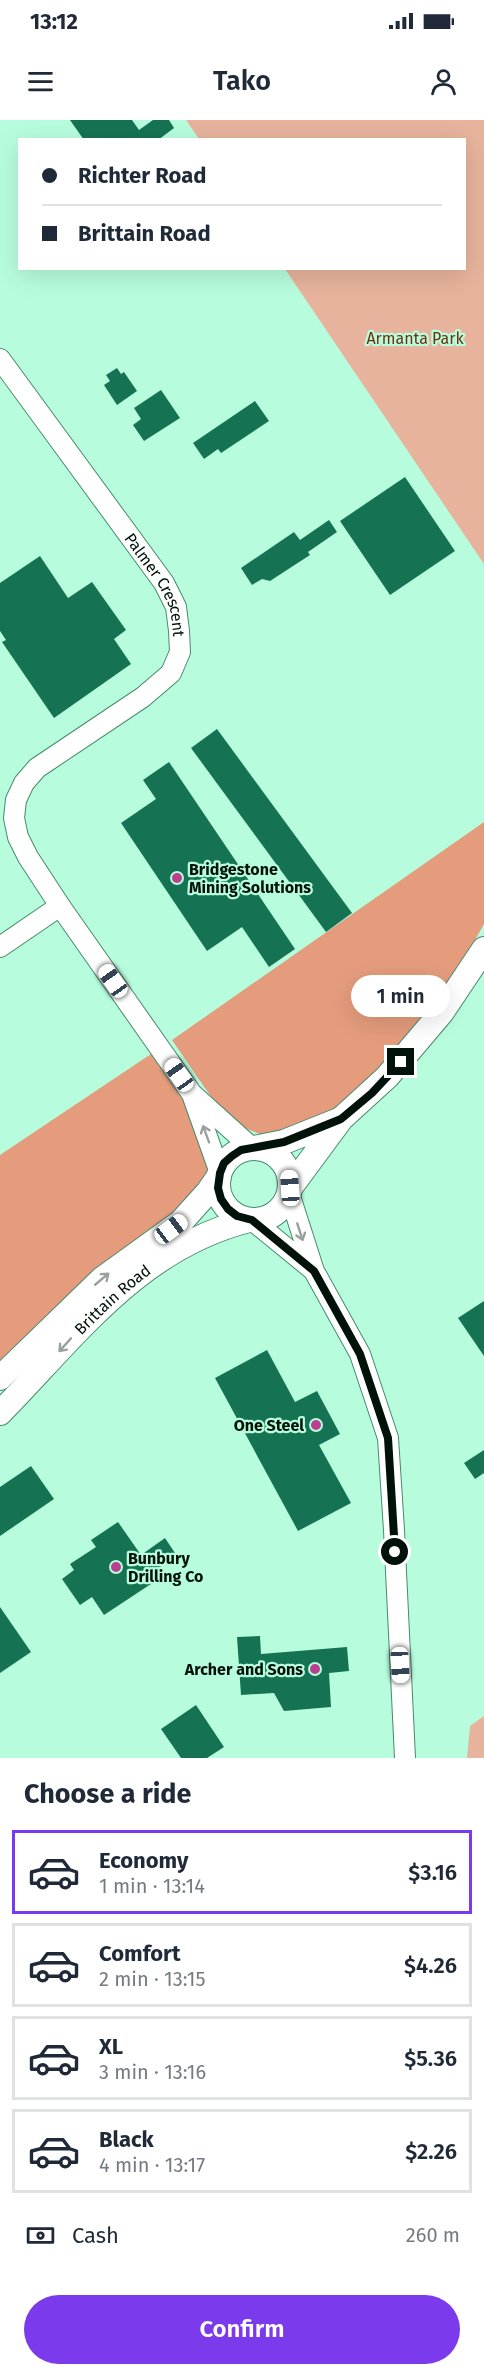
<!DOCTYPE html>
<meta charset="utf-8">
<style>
body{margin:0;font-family:"Fira Sans",sans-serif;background:#f2f2f3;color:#1f2937;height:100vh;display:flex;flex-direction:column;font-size:22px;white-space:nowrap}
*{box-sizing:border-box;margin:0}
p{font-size:20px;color:#747a83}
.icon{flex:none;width:33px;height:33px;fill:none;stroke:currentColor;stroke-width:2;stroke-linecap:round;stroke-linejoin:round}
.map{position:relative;height:1638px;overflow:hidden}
.panel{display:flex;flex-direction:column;background:#fff;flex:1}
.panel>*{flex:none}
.banner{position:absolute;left:18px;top:18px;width:448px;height:132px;border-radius:0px;box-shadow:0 6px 24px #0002;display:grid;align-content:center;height:132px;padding:0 24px;background:#fff}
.end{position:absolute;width:27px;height:27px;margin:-14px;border:8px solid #001209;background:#fff;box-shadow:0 0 0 3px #fff}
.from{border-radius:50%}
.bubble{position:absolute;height:42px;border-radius:21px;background:#fff;box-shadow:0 6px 24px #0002;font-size:20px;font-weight:600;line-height:42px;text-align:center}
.car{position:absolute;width:18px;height:36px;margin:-18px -9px;border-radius:8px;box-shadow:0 0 4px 2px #0007;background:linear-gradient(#fff 24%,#345 0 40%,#fff 0 76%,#345 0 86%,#fff 0)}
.banner b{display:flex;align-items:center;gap:21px;height:57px;font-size:22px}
.banner b+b{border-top:2px solid #e0e1e3}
.banner i{width:15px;height:15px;background:#1f2937}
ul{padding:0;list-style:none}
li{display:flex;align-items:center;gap:18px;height:84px;margin:0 12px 9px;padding:0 12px;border:3px solid #e0e1e3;border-radius:0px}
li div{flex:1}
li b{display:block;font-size:22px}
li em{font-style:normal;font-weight:600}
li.current{border-color:#7c3aed}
li>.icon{width:54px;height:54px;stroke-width:1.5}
h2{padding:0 24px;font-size:27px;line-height:72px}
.pay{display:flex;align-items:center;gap:15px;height:66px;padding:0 24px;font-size:22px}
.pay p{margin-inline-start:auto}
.action{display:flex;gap:12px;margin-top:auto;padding:12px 24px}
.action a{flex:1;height:69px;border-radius:36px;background:#7c3aed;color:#fff;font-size:24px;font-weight:600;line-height:69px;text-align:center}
.status{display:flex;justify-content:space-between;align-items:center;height:42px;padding:0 30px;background:#fff;direction:ltr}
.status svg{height:16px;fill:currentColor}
header{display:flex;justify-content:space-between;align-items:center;height:78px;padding:0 24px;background:#fff;font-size:27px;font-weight:600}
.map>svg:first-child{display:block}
.green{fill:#e7b39c}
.forest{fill:#e49c7c}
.building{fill:#157353}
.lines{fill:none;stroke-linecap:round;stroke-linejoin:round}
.minor-casing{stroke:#478a6e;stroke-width:22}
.major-casing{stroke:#478a6e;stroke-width:26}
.minor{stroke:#fff;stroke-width:20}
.major{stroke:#fff;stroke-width:24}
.oneway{stroke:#99a09d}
.route{stroke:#001209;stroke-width:8}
.poi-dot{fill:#bb3f8f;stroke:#b7fddd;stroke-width:2}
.labels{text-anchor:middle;stroke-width:4.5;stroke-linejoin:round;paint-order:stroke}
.park-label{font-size:16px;fill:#702f0c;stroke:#b7fddd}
.street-label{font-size:16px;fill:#001209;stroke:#b7fddd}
.poi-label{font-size:16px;font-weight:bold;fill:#001209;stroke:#b7fddd;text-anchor:start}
</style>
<div class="status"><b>13:12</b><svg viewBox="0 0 49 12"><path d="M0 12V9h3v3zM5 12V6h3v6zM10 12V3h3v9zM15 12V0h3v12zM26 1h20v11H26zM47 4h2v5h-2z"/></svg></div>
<header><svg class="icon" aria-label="menu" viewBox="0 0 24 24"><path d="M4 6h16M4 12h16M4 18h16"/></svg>Tako<svg class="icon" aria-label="person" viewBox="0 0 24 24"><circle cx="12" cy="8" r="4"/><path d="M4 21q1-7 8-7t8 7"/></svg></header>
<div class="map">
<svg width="484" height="1638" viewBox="0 0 484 1638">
<rect width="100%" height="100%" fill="#b7fddd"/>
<g class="green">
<path d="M 186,0 L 484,0 L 484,444 L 285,149 L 465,148 L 465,20 L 199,19 Z"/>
<path d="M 484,1596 L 484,1638 L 467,1638 L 470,1606 Z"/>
</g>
<g class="forest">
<path d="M 484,702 L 484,804 L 452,861 L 416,910 L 370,959 L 329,993 L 282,1013 L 260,1014 L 242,1007 L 218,987 L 172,920 Z"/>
<path d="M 151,934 C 172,965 211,1010 207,1051 C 206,1059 199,1069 195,1076 L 0,1249 L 0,1035 Z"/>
</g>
<g class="building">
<path d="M 70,0 L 132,0 L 139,10 L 153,0 L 169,0 L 174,8 L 158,20 L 84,20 Z"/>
<path d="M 117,248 L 121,254 L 124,252 L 137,271 L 117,285 L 104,265 L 110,261 L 106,255 Z"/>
<path d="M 161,270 L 180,298 L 144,321 L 133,305 L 141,299 L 134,288 Z"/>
<path d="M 255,281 L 269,301 L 221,333 L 218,329 L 204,339 L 193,323 Z"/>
<path d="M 405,357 L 455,431 L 390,475 L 340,401 Z"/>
<path d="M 329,400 L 337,412 L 308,432 L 310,435 L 270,461 L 262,459 L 252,465 L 241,448 L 294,412 L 300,420 Z"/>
<path d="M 40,436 L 68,478 L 92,462 L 126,510 L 114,519 L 131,544 L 54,598 L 2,522 L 6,520 L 0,511 L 0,463 Z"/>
<path d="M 217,609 L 352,793 L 326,812 L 191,628 Z"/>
<path d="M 169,642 L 295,829 L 269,847 L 242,807 L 207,831 L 121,703 L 156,679 L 143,660 Z"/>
<path d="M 484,1181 L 484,1236 L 458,1198 Z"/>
<path d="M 267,1230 L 295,1282 L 317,1271 L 340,1314 L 319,1325 L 351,1383 L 298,1411 L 215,1258 Z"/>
<path d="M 484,1330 L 484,1353 L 475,1359 L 464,1343 Z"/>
<path d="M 31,1346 L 54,1379 L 0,1416 L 0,1367 Z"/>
<path d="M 118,1402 L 141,1435 L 165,1418 L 177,1436 L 152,1452 L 157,1460 L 104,1495 L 92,1477 L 80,1485 L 62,1459 L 74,1450 L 70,1444 L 96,1427 L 91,1420 Z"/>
<path d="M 0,1487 L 31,1532 L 0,1553 Z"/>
<path d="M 260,1516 L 261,1534 L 347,1527 L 349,1551 L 329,1553 L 331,1587 L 284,1591 L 274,1573 L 241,1575 L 237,1517 Z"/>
<path d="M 196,1585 L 224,1627 L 207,1638 L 181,1638 L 161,1609 Z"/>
</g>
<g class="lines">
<defs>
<g id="minor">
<path id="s1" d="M 0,239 L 164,463 L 176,487 L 179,511 L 180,532 L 171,553 L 143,577 L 37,648 L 24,663 L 16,680 L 14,698 L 18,717 L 28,737 L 60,786 L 192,974 L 252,1028"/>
<path d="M 0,827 L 60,786"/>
<path d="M 193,977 L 220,1053"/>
<path d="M 289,1073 L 314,1151 L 360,1234 L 388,1318 L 394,1410 L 405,1638"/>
<path d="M 252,1100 L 312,1149"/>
</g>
<g id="major">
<path d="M 254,1028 L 284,1022 L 339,1000"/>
<circle cx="254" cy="1064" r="36"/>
<path d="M 290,1068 L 341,999 L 387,957 L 442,892 L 484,829"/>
<path d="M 0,1258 L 102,1159 L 181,1102 L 208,1072 L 219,1056"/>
<path id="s2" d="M 0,1293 C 76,1216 138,1128 249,1100"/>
</g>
</defs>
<use href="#minor" class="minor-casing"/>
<use href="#major" class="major-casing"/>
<use href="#minor" class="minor"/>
<use href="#major" class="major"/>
</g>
<defs><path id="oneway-shaft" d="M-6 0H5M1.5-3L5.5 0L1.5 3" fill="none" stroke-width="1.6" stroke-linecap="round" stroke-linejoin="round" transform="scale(1.5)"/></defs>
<g class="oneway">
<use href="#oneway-shaft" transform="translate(206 1014) rotate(-110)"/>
<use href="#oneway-shaft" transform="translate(300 1112) rotate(72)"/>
<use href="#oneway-shaft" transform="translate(102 1159) rotate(-40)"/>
<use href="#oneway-shaft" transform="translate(65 1225) rotate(132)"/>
</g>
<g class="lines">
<path class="route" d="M 395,1432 L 388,1318 L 360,1234 L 314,1151 L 252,1100 L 237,1096 L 228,1089 L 221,1079 L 218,1068 L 220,1053 L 224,1043 L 232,1036 L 241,1030 L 284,1022 L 341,999 L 372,973 L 401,942"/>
</g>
<g class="poi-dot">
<circle cx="177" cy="758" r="6"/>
<circle cx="316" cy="1305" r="6"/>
<circle cx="116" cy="1447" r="6"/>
<circle cx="315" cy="1549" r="6"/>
</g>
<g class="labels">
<g class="park-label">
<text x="415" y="224">Armanta Park</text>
</g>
<g class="street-label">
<text dy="6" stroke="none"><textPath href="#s1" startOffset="276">Palmer Crescent</textPath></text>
<text dy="6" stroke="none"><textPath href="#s2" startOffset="160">Brittain Road</textPath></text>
</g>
<g class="poi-label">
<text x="189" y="755">Bridgestone<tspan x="189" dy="18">Mining Solutions</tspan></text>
<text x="304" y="1311" text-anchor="end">One Steel</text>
<text x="128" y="1444">Bunbury<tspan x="128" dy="18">Drilling Co</tspan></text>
<text x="303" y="1555" text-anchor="end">Archer and Sons</text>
</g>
</g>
</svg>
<i class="end from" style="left:395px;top:1432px"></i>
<i class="end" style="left:401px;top:942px"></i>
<div class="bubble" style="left:351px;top:855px;width:99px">1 min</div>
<i class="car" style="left:113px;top:861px;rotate:325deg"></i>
<i class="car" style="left:179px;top:955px;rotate:325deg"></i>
<i class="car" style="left:290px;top:1068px;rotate:356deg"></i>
<i class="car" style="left:171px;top:1109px;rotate:53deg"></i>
<i class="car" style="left:400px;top:1545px;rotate:177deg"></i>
<div class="banner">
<b><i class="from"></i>Richter Road</b>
<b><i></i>Brittain Road</b>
</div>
</div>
<section class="panel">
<h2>Choose a ride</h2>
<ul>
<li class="current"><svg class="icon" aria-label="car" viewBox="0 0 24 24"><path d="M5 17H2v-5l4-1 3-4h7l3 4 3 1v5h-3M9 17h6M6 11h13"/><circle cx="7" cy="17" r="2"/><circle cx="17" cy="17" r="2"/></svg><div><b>Economy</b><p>1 min · 13:14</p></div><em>$3.16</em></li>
<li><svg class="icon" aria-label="car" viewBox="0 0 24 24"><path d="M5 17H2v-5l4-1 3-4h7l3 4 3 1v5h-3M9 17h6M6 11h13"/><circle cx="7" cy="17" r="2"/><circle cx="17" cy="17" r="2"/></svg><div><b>Comfort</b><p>2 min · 13:15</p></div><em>$4.26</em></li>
<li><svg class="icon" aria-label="car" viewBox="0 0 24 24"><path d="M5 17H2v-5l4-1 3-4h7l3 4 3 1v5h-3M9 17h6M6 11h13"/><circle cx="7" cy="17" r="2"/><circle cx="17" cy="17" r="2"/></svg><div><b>XL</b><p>3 min · 13:16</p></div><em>$5.36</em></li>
<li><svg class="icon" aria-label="car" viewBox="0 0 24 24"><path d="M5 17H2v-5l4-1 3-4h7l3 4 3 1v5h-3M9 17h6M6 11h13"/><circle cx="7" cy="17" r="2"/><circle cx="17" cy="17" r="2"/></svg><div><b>Black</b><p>4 min · 13:17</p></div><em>$2.26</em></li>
</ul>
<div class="pay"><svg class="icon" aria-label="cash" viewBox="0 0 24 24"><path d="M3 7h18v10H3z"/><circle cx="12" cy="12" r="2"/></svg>Cash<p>260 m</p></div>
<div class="action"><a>Confirm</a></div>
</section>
